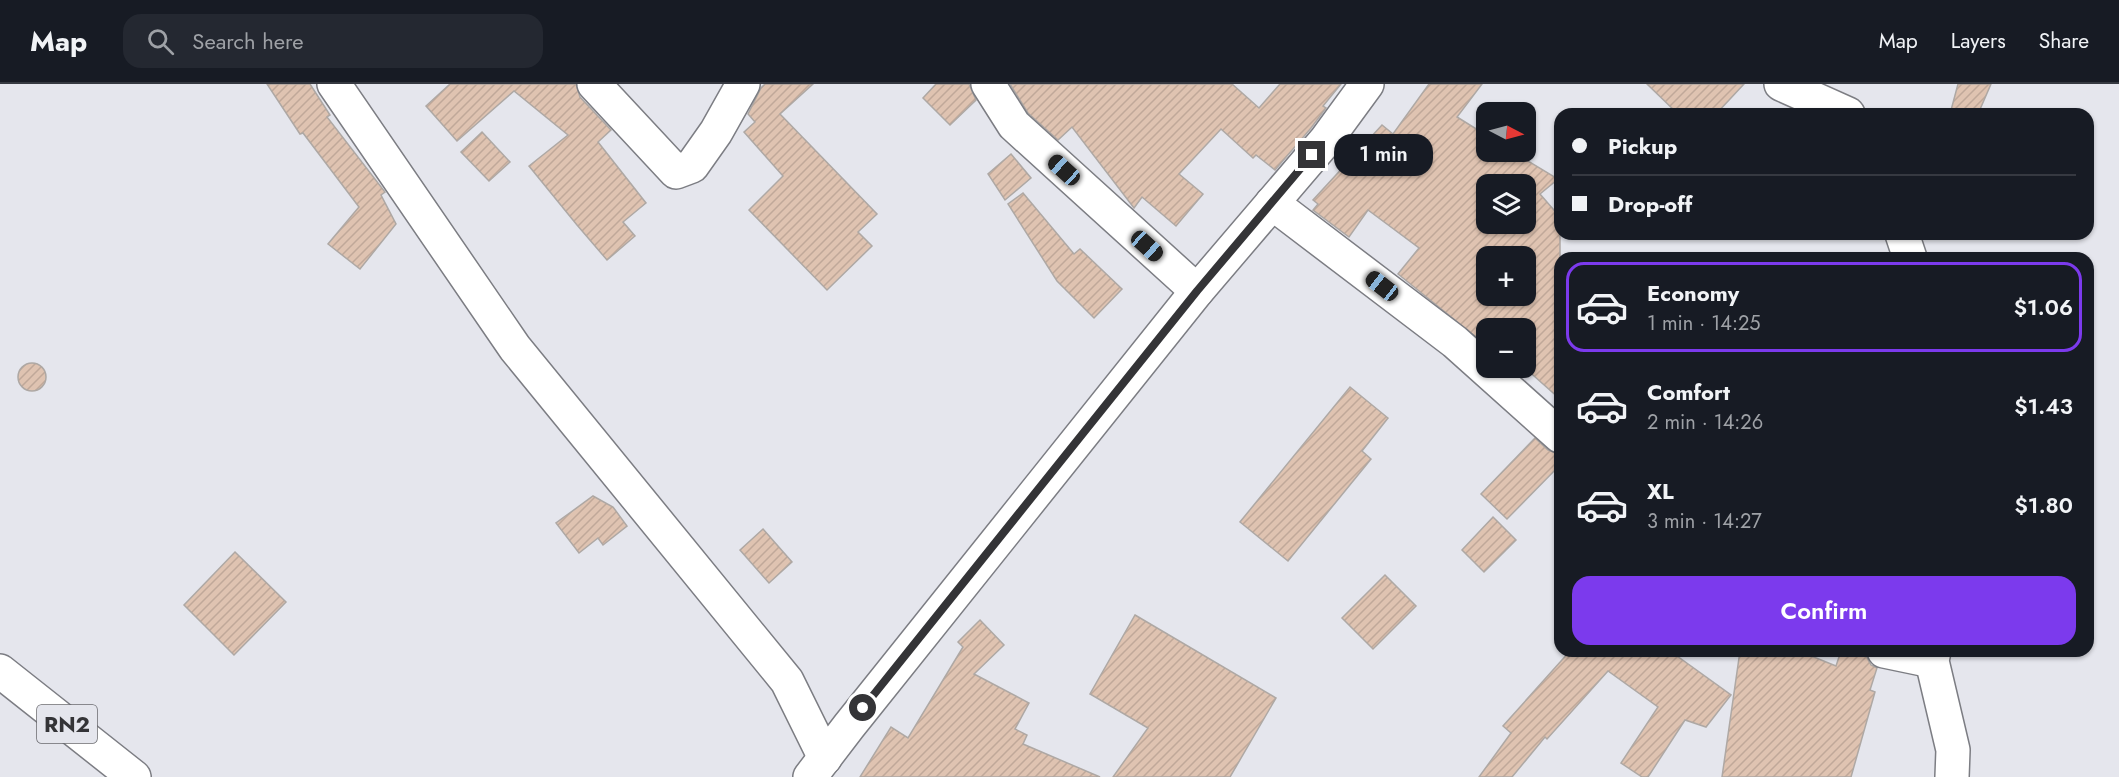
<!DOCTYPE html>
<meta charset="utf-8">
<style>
body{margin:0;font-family:Jost,sans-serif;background:#242831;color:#f1f3f6;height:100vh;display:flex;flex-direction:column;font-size:22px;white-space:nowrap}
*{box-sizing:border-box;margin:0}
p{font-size:20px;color:#9ea1a6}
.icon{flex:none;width:33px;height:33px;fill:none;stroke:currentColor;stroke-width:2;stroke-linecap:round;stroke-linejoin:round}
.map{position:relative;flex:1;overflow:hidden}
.drawer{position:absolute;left:1554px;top:168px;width:540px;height:405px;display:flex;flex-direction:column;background:#171b24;border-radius:18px;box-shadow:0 2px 4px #0004}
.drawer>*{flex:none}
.guide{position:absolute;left:1554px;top:24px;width:540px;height:132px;border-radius:18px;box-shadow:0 2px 4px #0004;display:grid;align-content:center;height:132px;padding:0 18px;background:#171b24}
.needle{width:39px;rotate:96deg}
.fabs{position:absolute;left:1476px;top:18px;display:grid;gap:12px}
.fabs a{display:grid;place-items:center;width:60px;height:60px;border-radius:12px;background:#171b24;box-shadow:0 2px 4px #0004;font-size:30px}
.end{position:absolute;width:27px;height:27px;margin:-14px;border:8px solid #343437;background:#fff;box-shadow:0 0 0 3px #fff}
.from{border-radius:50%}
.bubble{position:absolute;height:42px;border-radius:18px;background:#171b24;box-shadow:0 2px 4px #0004;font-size:20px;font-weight:600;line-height:42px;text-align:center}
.car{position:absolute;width:18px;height:36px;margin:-18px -9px;border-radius:8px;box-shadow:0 0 4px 2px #0007;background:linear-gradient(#222 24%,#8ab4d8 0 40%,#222 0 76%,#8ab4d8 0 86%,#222 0)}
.guide b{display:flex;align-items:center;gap:21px;height:57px;font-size:22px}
.guide b+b{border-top:2px solid #363941}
.guide i{width:15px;height:15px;background:#f1f3f6}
ul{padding:10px 0 0;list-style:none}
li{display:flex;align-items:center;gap:18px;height:90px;margin:0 12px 9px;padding:0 6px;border:3px solid transparent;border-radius:18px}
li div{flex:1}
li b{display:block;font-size:22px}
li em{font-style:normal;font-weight:600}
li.on{border-color:#7c3aed}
li>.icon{width:54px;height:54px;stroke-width:1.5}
.action{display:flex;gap:12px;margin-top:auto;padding:12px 18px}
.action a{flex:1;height:69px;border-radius:18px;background:#7c3aed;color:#fff;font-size:24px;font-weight:600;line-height:69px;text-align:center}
header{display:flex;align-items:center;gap:36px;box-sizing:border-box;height:84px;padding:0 30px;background:#171b24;border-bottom:2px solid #363941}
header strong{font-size:28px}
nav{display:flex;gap:33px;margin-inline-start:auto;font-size:21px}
.search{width:420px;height:54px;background:#242831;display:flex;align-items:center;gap:15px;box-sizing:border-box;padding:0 21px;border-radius:18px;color:#9ea1a6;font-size:22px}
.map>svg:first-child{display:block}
.building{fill:url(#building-hatch);stroke:#aea8a4;stroke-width:1.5;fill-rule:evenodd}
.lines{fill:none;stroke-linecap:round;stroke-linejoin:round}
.minor-casing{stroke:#7c7d83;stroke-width:36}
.trunk-casing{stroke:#7c7d83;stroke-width:36}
.minor{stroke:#fff;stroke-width:33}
.trunk{stroke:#fff;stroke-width:33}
.route{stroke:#343437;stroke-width:8}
.labels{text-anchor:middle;stroke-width:4.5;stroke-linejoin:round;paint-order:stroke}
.shield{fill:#e5e6ed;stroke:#69696e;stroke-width:1.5}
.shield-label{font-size:22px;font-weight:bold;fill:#343437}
</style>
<header>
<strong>Map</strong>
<div class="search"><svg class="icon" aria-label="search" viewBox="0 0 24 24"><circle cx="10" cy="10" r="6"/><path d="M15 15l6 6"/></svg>Search here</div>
<nav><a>Map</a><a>Layers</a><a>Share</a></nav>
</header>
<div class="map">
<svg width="2119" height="693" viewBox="0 0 2119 693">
<defs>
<pattern id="building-hatch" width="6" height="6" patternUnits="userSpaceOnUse" patternTransform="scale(1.5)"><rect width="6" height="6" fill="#dfc3b1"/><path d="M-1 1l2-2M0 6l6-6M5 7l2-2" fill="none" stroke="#c0a899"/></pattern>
</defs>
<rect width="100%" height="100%" fill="#e5e6ed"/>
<g class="building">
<path d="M 267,0 L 310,0 L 330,31 L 327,33 L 385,108 L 381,111 L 396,140 L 360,185 L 328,160 L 359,123 L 303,49 L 300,50 Z"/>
<path d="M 450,0 L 576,0 L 580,13 L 611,46 L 598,58 L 646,119 L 623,138 L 635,152 L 607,176 L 577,141 L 529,82 L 568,51 L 514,7 L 457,57 L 426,22 Z"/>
<path d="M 765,0 L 813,0 L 780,30 L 877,130 L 858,148 L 872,162 L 827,206 L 749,126 L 783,92 L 744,48 L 755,38 L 748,30 L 761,4 Z"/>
<path d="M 936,0 L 969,0 L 976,16 L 950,41 L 923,14 Z"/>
<path d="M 1010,0 L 1232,0 L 1259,24 L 1280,0 L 1341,0 L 1323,22 L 1326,24 L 1311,44 L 1275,86 L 1256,71 L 1253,74 L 1221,45 L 1179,90 L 1203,110 L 1176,142 L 1142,113 L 1134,124 L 1072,43 L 1058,56 L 1028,29 Z"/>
<path d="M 1429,0 L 1482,0 L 1457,33 L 1486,51 L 1486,68 L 1513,68 L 1558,95 L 1540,110 L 1560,133 L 1560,315 L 1525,284 L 1526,244 L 1486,244 L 1486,261 L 1398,190 L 1419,164 L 1368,126 L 1349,153 L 1313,126 L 1318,120 L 1313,116 L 1382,41 L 1393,50 ZM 1486,100 L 1526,100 L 1526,140 L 1486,140 ZM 1486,172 L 1526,172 L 1526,212 L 1486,212 Z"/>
<path d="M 1647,0 L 1744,0 L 1716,30 L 1678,30 Z"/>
<path d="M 1958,0 L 1991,0 L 1978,30 L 1950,30 Z"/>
<path d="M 482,48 L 510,78 L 489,97 L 461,68 Z"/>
<path d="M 1011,70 L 1031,94 L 1005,116 L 988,90 Z"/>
<path d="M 1023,109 L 1074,170 L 1080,165 L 1122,205 L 1094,234 L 1057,197 L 1008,120 Z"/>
<circle cx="32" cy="293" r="14"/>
<path d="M 1350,303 L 1388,334 L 1362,367 L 1371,375 L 1288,477 L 1240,438 Z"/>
<path d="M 1535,354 L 1548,366 L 1560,370 L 1560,381 L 1507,435 L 1481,410 Z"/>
<path d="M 593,412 L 613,423 L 627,442 L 603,461 L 598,454 L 579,469 L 556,439 Z"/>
<path d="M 1493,433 L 1516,456 L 1484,488 L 1462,466 Z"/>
<path d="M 763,445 L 792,478 L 769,499 L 740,466 Z"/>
<path d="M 235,468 L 286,518 L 234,571 L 184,521 Z"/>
<path d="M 1385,491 L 1416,522 L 1373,565 L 1342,534 Z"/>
<path d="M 1135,531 L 1276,614 L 1230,693 L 1113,693 L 1148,644 L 1090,610 Z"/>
<path d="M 980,536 L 1004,561 L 974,590 L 1029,619 L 1015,645 L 1027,651 L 1023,660 L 1100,693 L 860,693 L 891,643 L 908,654 L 963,563 L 958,558 Z"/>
<path d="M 1570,567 L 1670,567 L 1731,611 L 1706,643 L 1685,636 L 1648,693 L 1642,693 L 1621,679 L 1658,623 L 1608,587 L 1547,655 L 1545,653 L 1512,693 L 1479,693 L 1511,649 L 1503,642 Z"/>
<path d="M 1740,567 L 1799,567 L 1836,582 L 1841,567 L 1849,567 L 1866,572 L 1871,581 L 1877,584 L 1870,606 L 1875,608 L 1851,693 L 1722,693 Z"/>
</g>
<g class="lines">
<defs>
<g id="minor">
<path d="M 334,0 L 515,264 L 787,597 L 825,674"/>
<path d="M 594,0 L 676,88 L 692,82 L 716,48 L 743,0"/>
<path d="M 988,0 L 1014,41 L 1197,207"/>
<path d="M 1781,0 L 1848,30"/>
<path d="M 1272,119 L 1455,258 L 1560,352"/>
<path d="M 1902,150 L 1910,174"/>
<path d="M 1884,567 L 1932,577"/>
<path d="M 1934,567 L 1932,577 L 1953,666 L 1952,693"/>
<path d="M 810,693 L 849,642 L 1197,207 L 1326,56 L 1367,0"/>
</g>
<path id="trunk" d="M 0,587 L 134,693"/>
</defs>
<use href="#minor" class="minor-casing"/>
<use href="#trunk" class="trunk-casing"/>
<use href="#minor" class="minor"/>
<use href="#trunk" class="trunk"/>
</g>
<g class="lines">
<path class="route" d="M 863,624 L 1197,207 L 1312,71"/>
</g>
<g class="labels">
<rect class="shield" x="37" y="621" width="60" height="38" rx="4.5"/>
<g class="shield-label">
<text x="67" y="648">RN2</text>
</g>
</g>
</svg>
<div class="fabs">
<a><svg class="needle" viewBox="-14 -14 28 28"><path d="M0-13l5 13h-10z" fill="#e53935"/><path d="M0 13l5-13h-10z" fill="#9ea1a6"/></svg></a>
<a><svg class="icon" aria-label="layers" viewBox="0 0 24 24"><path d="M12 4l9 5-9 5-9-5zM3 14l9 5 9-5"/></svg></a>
<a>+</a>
<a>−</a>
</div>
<i class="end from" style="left:863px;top:624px"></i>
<i class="end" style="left:1312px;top:71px"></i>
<div class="bubble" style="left:1334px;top:50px;width:99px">1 min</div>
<i class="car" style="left:1064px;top:86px;rotate:312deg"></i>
<i class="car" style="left:1147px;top:162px;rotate:132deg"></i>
<i class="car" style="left:1382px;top:202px;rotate:308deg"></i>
<div class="guide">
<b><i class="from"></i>Pickup</b>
<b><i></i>Drop-off</b>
</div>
<section class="drawer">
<ul>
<li class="on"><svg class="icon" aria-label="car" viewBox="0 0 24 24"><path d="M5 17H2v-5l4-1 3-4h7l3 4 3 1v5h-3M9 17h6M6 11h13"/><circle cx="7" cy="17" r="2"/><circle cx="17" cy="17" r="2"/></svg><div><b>Economy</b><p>1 min · 14:25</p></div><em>$1.06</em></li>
<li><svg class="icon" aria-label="car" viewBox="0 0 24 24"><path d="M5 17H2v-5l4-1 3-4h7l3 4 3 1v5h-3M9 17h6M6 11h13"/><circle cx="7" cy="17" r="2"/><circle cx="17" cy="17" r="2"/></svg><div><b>Comfort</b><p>2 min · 14:26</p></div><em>$1.43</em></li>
<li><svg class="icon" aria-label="car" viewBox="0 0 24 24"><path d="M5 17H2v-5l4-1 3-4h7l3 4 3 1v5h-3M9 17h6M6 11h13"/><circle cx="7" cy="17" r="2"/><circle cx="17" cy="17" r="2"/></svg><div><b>XL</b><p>3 min · 14:27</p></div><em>$1.80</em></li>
</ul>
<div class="action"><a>Confirm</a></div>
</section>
</div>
